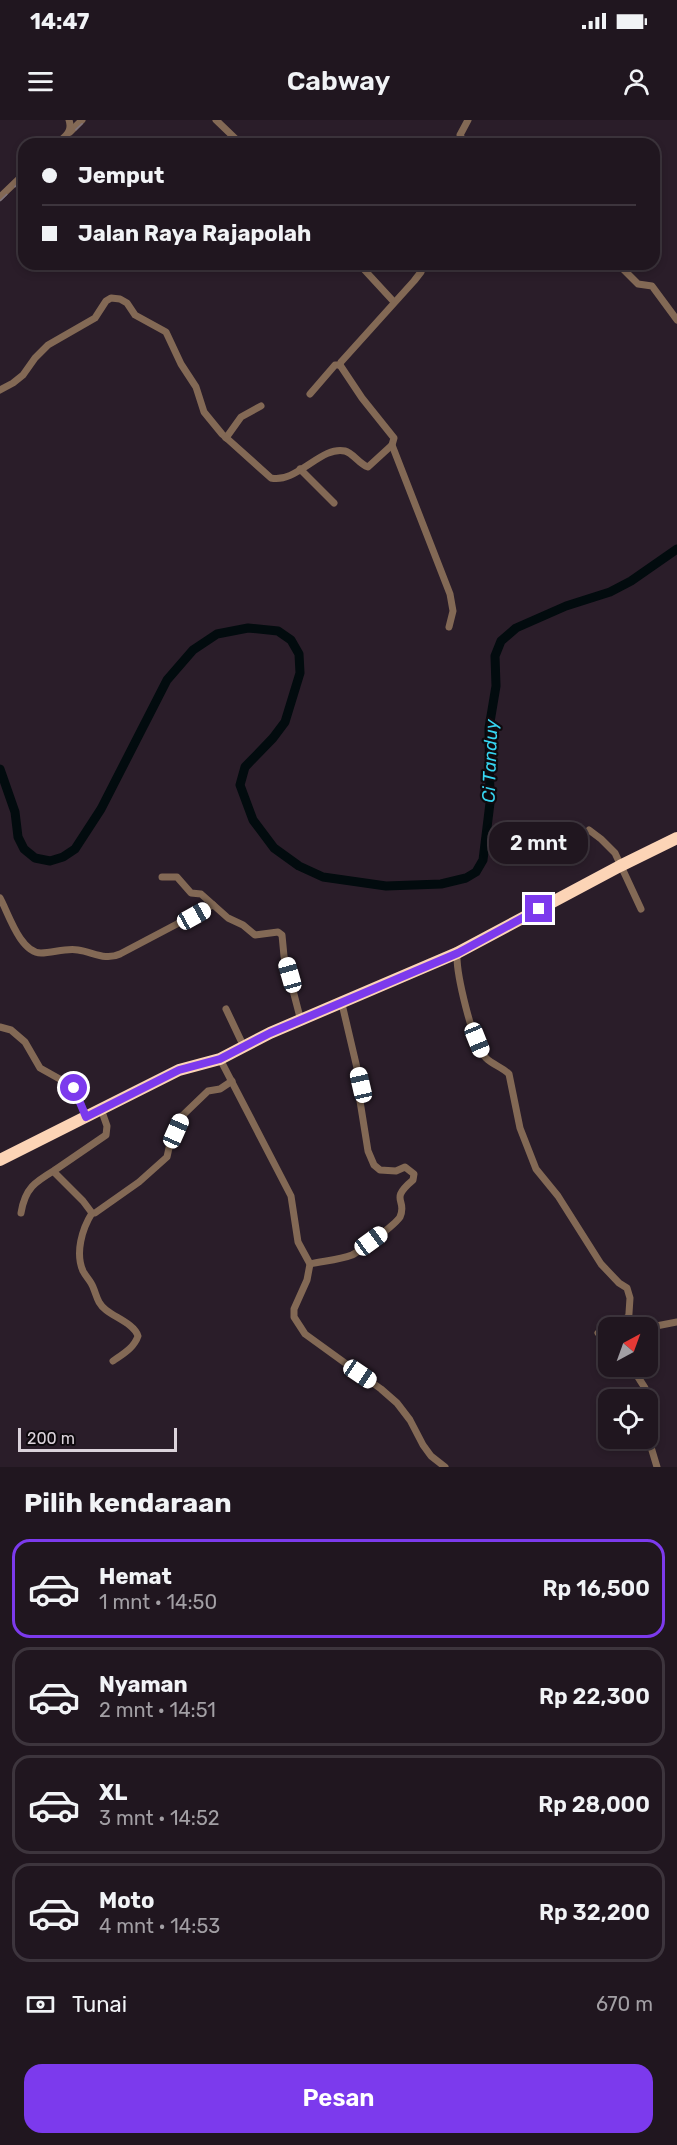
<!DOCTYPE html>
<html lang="id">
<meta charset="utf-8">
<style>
body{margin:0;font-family:Rubik,sans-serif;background:#281f28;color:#f1f3f6;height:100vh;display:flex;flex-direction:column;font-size:22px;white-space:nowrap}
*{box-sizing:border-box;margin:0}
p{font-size:20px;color:#a29fa4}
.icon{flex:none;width:33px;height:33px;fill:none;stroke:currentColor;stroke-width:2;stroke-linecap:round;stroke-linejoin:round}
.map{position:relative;height:1347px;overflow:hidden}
.details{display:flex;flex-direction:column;background:#20161f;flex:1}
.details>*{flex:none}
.guide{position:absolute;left:18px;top:18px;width:642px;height:132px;border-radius:18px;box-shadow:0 3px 9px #0003,0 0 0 2px #3d353d;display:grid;align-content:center;height:132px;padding:0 24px;background:#20161f}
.needle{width:39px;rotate:41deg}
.buttons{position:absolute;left:598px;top:1197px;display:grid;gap:12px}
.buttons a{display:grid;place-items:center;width:60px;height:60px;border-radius:12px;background:#20161f;box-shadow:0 3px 9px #0003,0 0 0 2px #3d353d;font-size:30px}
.scale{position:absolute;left:18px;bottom:15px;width:159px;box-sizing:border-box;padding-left:6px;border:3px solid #dcd3db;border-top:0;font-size:16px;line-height:21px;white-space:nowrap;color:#dcd3db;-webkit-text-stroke:4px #0f0a0e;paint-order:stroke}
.end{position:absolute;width:27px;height:27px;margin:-14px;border:8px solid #7c3aed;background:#fff;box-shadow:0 0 0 3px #fff}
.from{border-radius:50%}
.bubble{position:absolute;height:42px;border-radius:18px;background:#20161f;box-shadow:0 3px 9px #0003,0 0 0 2px #3d353d;font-size:20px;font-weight:600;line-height:42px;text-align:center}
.car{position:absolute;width:18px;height:36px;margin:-18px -9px;border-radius:8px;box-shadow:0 0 4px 2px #0007;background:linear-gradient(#fff 24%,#345 0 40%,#fff 0 76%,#345 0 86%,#fff 0)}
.guide b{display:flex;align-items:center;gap:21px;height:57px;font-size:22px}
.guide b+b{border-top:2px solid #3d353d}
.guide i{width:15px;height:15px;background:#f1f3f6}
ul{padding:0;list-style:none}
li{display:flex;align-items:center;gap:18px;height:99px;margin:0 12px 9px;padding:0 12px;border:3px solid #3d353d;border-radius:18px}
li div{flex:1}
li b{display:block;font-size:22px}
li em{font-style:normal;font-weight:600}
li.selected{border-color:#7c3aed}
li>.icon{width:54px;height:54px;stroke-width:1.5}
h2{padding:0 24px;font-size:27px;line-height:72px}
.pay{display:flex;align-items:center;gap:15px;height:66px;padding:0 24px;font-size:22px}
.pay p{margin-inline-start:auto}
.action{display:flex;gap:12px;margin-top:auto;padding:12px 24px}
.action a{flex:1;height:69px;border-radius:18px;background:#7c3aed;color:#fff;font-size:24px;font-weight:600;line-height:69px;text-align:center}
.status{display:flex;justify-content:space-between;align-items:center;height:42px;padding:0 30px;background:#20161f;direction:ltr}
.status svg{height:16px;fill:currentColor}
header{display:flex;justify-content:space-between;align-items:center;height:78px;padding:0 24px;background:#20161f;font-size:27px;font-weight:600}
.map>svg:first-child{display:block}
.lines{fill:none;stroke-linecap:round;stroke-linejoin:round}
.river{stroke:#020b0e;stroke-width:9}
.street{stroke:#836955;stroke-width:7}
.highway{stroke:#fcd4b6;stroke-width:12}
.rail{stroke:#7f747e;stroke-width:1.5;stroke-dasharray:10 10;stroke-linecap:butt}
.route{stroke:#7c3aed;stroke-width:8}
.labels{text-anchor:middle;stroke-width:4.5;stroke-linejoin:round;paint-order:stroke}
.water-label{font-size:18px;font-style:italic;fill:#36d5f1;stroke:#0f0a0e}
</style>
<div class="status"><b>14:47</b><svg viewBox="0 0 49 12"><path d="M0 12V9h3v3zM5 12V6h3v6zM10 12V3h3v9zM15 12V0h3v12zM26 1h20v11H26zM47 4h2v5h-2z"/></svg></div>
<header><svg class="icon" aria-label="menu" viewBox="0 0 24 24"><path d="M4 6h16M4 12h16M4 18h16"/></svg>Cabway<svg class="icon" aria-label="person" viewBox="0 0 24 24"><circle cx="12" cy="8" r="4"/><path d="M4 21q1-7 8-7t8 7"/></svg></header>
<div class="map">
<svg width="677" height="1347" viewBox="0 0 677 1347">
<rect width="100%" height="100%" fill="#2a1d29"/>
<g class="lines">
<path class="river" d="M 0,649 L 15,692 L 18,717 L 24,729 L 35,738 L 50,741 L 63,737 L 75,729 L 101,689 L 167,560 L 193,530 L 217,514 L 248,508 L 278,511 L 291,520 L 299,534 L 300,553 L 285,602 L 273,618 L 245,647 L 240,665 L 253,700 L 274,728 L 299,746 L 323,757 L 386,766 L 441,764 L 466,758 L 476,752 L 483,740 L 490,683 L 489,608 L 496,566 L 495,536 L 501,521 L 516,508 L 566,486 L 610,472 L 631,461 L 677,429"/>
<g class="street">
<path d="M 216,0 L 241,24"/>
<path d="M 70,12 L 82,0"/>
<path d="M 57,24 C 65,16 73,12 69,0"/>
<path d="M 465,24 L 460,15 L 468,0"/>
<path d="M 0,77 L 24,54"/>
<path d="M 359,144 L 394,182"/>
<path d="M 618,144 L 638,164 L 652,166 L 677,200"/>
<path d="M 0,270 L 13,263 L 23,255 L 35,238 L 48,225 L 95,198 L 106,181 L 111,178 L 120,179 L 127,183 L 135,195 L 166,212 L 181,244 L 196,267 L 204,292 L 222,314 L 271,358 C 296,364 322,325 345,331 C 353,333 359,344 368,347 L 392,325 L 394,318 L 362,278 L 340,245 L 341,242 L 414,161 L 421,152 L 424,144"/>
<path d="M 310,274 L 335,245 L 340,245"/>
<path d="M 226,318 L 241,297 L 261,286"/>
<path d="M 392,325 L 450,474 L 453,491 L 449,507"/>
<path d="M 300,349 L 334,383"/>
<path d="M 589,710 L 601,719 L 615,733 L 641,789"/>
<path d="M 162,757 L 177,757 L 191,773 L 201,774 L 228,798 L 243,805 L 255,815 L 278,812 L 282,815 L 284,836 L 301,901"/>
<path d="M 0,778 C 8,792 20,833 41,833 C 53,833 65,828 78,830 C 93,832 105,841 120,834 L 213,785"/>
<path d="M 457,833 C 456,853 472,923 486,938 C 493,945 502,947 509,954 L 520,1008 L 536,1049 L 558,1076 L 601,1144 L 619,1163 L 627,1168 L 630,1178 L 628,1208"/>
<path d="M 226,889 L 244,927"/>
<path d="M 0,907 L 11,910 L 25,922 L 40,948 L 74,967 L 86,997"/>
<path d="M 220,939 L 291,1076 L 298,1122 L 310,1144 L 307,1160 L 294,1189 L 294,1197 L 305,1214 L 381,1269 L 397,1283 L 410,1300 L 423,1325 L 431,1336 L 445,1347"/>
<path d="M 101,989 L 107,1006 L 106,1015 L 55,1050 L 55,1053 L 83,1081 L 92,1093 L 95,1093 L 139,1062 L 167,1037 L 171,1019 L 182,996 L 208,971 L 220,969 L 232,961"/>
<path d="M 21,1093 C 25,1068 35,1062 55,1050"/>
<path d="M 92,1093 C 82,1109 75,1133 83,1151 C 86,1157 91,1161 93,1167 C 97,1176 97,1183 106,1190 C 116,1198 134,1204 138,1216 C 134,1228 123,1234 113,1241"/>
<path d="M 310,1144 C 323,1141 339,1140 352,1135 C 360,1131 396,1104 400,1097 C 408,1079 388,1081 413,1060 L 414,1054 L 405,1047 L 396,1051 L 380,1050 L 374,1045 L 368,1031 L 360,981 L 361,965 L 342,884"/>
<path d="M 646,1208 L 677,1202"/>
<path d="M 598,1213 L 609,1204 L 629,1197"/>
<path d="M 631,1246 L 645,1268 L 642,1280"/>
<path d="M 648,1317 L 657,1347"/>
</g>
<path class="highway" d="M 0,1040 L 179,950 L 220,939 L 270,913 L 457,833 L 620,746 L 677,718"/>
<g class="rail">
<path d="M 61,24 L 86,0"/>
<path d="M 0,81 L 24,58"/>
</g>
</g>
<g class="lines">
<path class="route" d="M 74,968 L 86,997 L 179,950 L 220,939 L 270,913 L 458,833 L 539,789"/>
</g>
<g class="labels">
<g class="water-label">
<text transform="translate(490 641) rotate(-88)" y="6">Ci Tanduy</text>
</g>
</g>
</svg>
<div class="buttons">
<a><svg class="needle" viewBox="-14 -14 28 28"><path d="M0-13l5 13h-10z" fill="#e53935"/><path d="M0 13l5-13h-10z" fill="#a29fa4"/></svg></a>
<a><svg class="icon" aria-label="locate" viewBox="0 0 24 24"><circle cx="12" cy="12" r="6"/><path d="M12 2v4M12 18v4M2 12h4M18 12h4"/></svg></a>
</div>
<div class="scale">200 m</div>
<i class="end from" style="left:74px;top:968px"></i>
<i class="end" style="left:539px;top:789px"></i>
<div class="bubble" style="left:489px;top:702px;width:99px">2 mnt</div>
<i class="car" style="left:194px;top:796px;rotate:61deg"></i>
<i class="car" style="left:290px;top:855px;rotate:344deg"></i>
<i class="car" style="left:477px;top:920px;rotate:158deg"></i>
<i class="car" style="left:361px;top:965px;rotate:347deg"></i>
<i class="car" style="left:176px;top:1011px;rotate:24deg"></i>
<i class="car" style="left:371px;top:1121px;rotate:54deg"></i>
<i class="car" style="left:360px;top:1254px;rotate:124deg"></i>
<div class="guide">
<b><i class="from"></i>Jemput</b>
<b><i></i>Jalan Raya Rajapolah</b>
</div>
</div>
<section class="details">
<h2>Pilih kendaraan</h2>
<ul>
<li class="selected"><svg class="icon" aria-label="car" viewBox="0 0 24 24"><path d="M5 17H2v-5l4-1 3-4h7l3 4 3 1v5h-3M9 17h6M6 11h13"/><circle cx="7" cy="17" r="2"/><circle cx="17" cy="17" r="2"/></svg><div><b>Hemat</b><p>1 mnt · 14:50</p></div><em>Rp 16,500</em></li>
<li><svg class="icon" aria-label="car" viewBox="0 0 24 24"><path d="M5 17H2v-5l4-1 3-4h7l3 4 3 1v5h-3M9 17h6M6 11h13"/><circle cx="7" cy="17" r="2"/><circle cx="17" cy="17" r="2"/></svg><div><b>Nyaman</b><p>2 mnt · 14:51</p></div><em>Rp 22,300</em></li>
<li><svg class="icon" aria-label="car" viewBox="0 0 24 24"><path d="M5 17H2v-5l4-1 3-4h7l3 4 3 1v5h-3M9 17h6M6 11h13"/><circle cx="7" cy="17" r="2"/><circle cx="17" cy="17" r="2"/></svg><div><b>XL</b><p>3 mnt · 14:52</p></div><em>Rp 28,000</em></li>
<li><svg class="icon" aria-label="car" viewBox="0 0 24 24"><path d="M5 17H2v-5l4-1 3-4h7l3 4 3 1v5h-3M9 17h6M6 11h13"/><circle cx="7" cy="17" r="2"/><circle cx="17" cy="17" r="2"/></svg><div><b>Moto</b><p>4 mnt · 14:53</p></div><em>Rp 32,200</em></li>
</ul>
<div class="pay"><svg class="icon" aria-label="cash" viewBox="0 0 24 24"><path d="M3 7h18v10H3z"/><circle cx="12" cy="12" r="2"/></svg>Tunai<p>670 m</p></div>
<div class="action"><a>Pesan</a></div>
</section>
